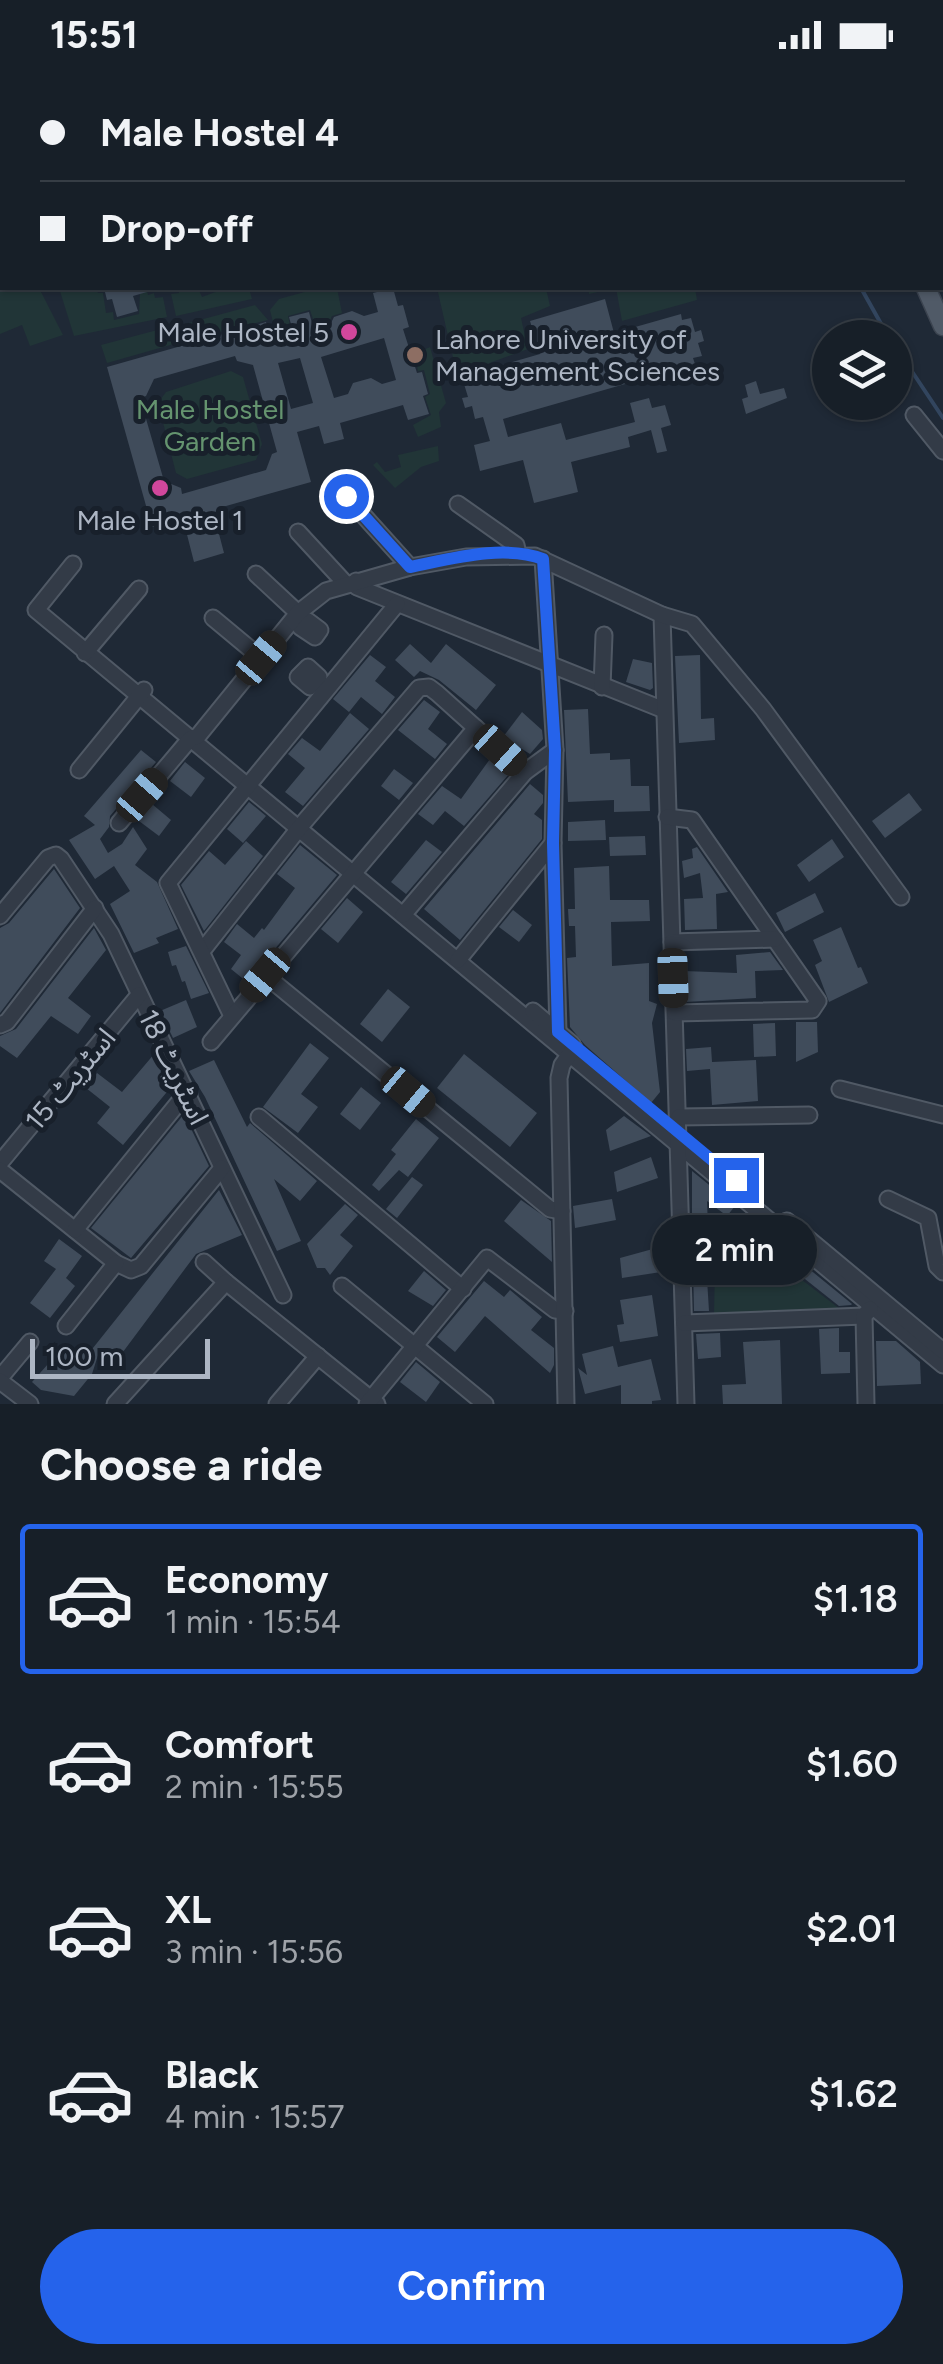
<!DOCTYPE html>
<meta charset="utf-8">
<style>
body{margin:0;font-family:Figtree,"Noto Sans Arabic",sans-serif;background:#202730;color:#f1f3f6;height:100vh;display:flex;flex-direction:column;font-size:38px;white-space:nowrap}
*{box-sizing:border-box;margin:0}
p{font-size:32px;color:#9ea2a8}
.icon{flex:none;width:55px;height:55px;fill:none;stroke:currentColor;stroke-width:2;stroke-linecap:round;stroke-linejoin:round}
.map{position:relative;height:1334px;overflow:hidden}
.sheet{display:flex;flex-direction:column;background:#171f28;flex:1}
.sheet>*{flex:none}
.banner{position:absolute;left:0px;top:0px;width:945px;height:220px;box-shadow:0 2px 8px #0004,0 0 0 2px #363d45;display:grid;align-content:center;height:220px;padding:0 40px;background:#171f28}
.buttons{position:absolute;left:812px;top:250px;display:grid;gap:20px}
.buttons a{display:grid;place-items:center;width:100px;height:100px;border-radius:50%;background:#171f28;box-shadow:0 2px 8px #0004,0 0 0 2px #363d45;font-size:50px}
.scale{position:absolute;left:30px;bottom:25px;width:180px;box-sizing:border-box;padding-left:10px;border:5px solid #adb6c4;border-top:0;font-size:28px;line-height:35px;white-space:nowrap;color:#adb6c4;-webkit-text-stroke:8px #18202b;paint-order:stroke}
.end{position:absolute;width:45px;height:45px;margin:-22px;border:12px solid #2563eb;background:#fff;box-shadow:0 0 0 5px #fff}
.from{border-radius:50%}
.bubble{position:absolute;height:70px;border-radius:35px;background:#171f28;box-shadow:0 2px 8px #0004,0 0 0 2px #363d45;font-size:32px;font-weight:600;line-height:70px;text-align:center}
.car{position:absolute;width:30px;height:60px;margin:-30px -15px;border-radius:12px;box-shadow:0 0 8px 2px #0007;background:linear-gradient(#222 24%,#8ab4d8 0 40%,#222 0 76%,#8ab4d8 0 86%,#222 0)}
.banner b{display:flex;align-items:center;gap:35px;height:95px;font-size:38px}
.banner b+b{border-top:2px solid #363d45}
.banner i{width:25px;height:25px;background:#f1f3f6}
ul{padding:0;list-style:none}
li{display:flex;align-items:center;gap:30px;height:150px;margin:0 20px 15px;padding:0 20px;border:5px solid transparent;border-radius:10px}
li div{flex:1}
li b{display:block;font-size:38px}
li em{font-style:normal;font-weight:600}
li.on{border-color:#2563eb}
li>.icon{width:90px;height:90px;stroke-width:1.5}
h2{padding:0 40px;font-size:45px;line-height:120px}
.button{display:flex;gap:20px;margin-top:auto;padding:20px 40px}
.button a{flex:1;height:115px;border-radius:60px;background:#2563eb;color:#fff;font-size:40px;font-weight:600;line-height:115px;text-align:center}
.status{display:flex;justify-content:space-between;align-items:center;height:70px;padding:0 50px;background:#171f28;direction:ltr}
.status svg{height:28px;fill:currentColor}
.map>svg:first-child{display:block}
.green{fill:#213537}
.lines{fill:none;stroke-linecap:round;stroke-linejoin:round}
.stream{stroke:#32455e;stroke-width:4}
.building{fill:#404c5b;fill-rule:evenodd}
.minor-casing{stroke:#505965;stroke-width:19}
.major-casing{stroke:#3c4450;stroke-width:21}
.minor{stroke:#333b47;stroke-width:15}
.major{stroke:#505a67;stroke-width:18}
.route{stroke:#2563eb;stroke-width:12}
.hotel-dot{fill:#d1479c;stroke:#18202b;stroke-width:4}
.education-dot{fill:#8d6e63;stroke:#18202b;stroke-width:4}
.labels{text-anchor:middle;stroke-width:10;stroke-linejoin:round;paint-order:stroke}
.poi-label{font-size:28px;fill:#adb6c4;stroke:#18202b;text-anchor:end}
.park-label{font-size:28px;fill:#65946f;stroke:#18202b}
.street-label{font-size:28px;fill:#adb6c4;stroke:#18202b}
</style>
<div class="status"><b>15:51</b><svg viewBox="0 0 49 12"><path d="M0 12V9h3v3zM5 12V6h3v6zM10 12V3h3v9zM15 12V0h3v12zM26 1h20v11H26zM47 4h2v5h-2z"/></svg></div>
<div class="map">
<svg width="943" height="1334" viewBox="0 0 943 1334">
<rect width="100%" height="100%" fill="#1f2936"/>
<g class="green">
<path d="M 0,116 L 2,218 L 39,218 L 63,265 L 30,276 L 22,255 L 0,264 Z"/>
<path d="M 59,218 L 96,218 L 98,223 L 103,223 L 106,243 L 113,242 L 114,250 L 139,244 L 140,222 L 147,220 L 148,225 L 154,223 L 155,228 L 163,227 L 167,247 L 74,266 Z"/>
<path d="M 179,218 L 198,218 L 202,227 L 226,218 L 249,218 L 252,229 L 176,246 L 171,224 L 179,223 Z"/>
<path d="M 319,218 L 337,218 L 342,243 L 332,246 L 327,256 L 310,261 L 309,257 L 315,255 L 310,240 L 288,246 L 291,260 L 276,264 L 270,240 L 279,229 Z"/>
<path d="M 437,218 L 546,218 L 550,236 L 521,248 L 528,279 L 457,305 Z"/>
<path d="M 588,218 L 695,218 L 697,230 L 622,251 L 616,218 L 589,224 Z"/>
<path d="M 255,235 L 268,250 L 188,270 L 185,254 Z"/>
<path d="M 176,255 L 181,272 L 107,293 L 101,275 Z"/>
<path d="M 430,277 L 446,333 L 439,342 L 441,357 L 418,367 L 413,355 L 431,345 L 425,327 L 430,324 L 424,300 L 418,301 L 415,284 Z"/>
<path d="M 231,301 L 243,307 L 262,374 L 256,390 L 187,409 L 176,403 L 158,333 L 166,322 Z"/>
<path d="M 438,376 L 439,391 L 421,397 L 395,418 L 373,395 L 377,392 L 385,402 L 401,397 L 398,385 Z"/>
<path d="M 716,1144 L 840,1239 L 714,1244 Z"/>
</g>
<g class="lines">
<g class="stream">
<path d="M 782,0 L 783,2"/>
<path d="M 861,218 L 889,268"/>
<path d="M 895,276 L 943,348"/>
</g>
</g>
<g class="building">
<path d="M 104,218 L 153,218 L 154,220 L 133,226 L 138,241 L 117,247 L 112,229 L 107,230 Z"/>
<path d="M 393,218 L 398,236 L 403,235 L 409,257 L 403,259 L 417,303 L 422,302 L 428,324 L 423,326 L 429,344 L 408,350 L 403,335 L 340,353 L 344,369 L 324,374 L 319,356 L 297,362 L 311,412 L 219,438 L 224,458 L 218,460 L 224,483 L 194,492 L 183,449 L 152,457 L 107,297 L 266,252 L 272,272 L 294,265 L 289,247 L 309,242 L 314,261 L 329,257 L 334,247 L 352,241 L 364,246 L 378,242 L 373,223 ZM 384,268 L 396,310 L 382,314 L 371,308 L 353,313 L 348,324 L 334,328 L 321,287 ZM 235,286 L 237,291 L 253,295 L 277,382 L 272,384 L 266,400 L 182,424 L 181,418 L 164,411 L 140,328 L 146,326 L 154,309 ZM 300,288 L 313,333 L 291,339 L 278,293 Z"/>
<path d="M 605,229 L 614,263 L 681,244 L 682,250 L 691,248 L 695,262 L 701,260 L 704,271 L 698,273 L 702,286 L 693,288 L 695,294 L 503,349 L 508,367 L 561,353 L 566,370 L 635,352 L 630,333 L 649,328 L 652,338 L 665,335 L 671,355 L 661,358 L 667,381 L 657,383 L 651,360 L 628,367 L 630,377 L 571,392 L 578,422 L 534,433 L 523,390 L 480,401 L 474,375 L 490,371 L 483,347 L 475,349 L 472,336 L 465,338 L 462,328 L 468,327 L 464,314 L 473,311 L 471,304 L 540,284 L 530,251 Z"/>
<path d="M 756,311 L 760,324 L 784,318 L 787,328 L 746,344 L 742,329 L 748,327 L 745,315 Z"/>
<path d="M 410,574 L 431,593 L 446,574 L 496,615 L 476,640 L 439,610 L 420,601 L 414,607 L 395,590 Z"/>
<path d="M 370,585 L 386,597 L 375,611 L 395,627 L 382,644 L 361,627 L 349,642 L 333,629 Z"/>
<path d="M 700,585 L 701,649 L 714,648 L 715,670 L 679,673 L 675,586 Z"/>
<path d="M 633,589 L 652,593 L 653,618 L 650,620 L 626,612 Z"/>
<path d="M 424,630 L 440,642 L 428,659 L 447,674 L 435,689 L 398,660 Z"/>
<path d="M 588,639 L 590,684 L 610,683 L 610,690 L 630,689 L 631,716 L 649,716 L 650,741 L 614,742 L 614,730 L 568,732 L 564,640 Z"/>
<path d="M 522,642 L 542,660 L 543,669 L 530,684 L 503,667 Z"/>
<path d="M 350,643 L 369,659 L 303,736 L 285,722 L 305,698 L 288,684 L 302,668 L 320,681 Z"/>
<path d="M 141,680 L 156,692 L 110,746 L 109,757 L 100,769 L 108,783 L 122,774 L 133,757 L 147,779 L 135,795 L 157,812 L 178,859 L 156,868 L 159,873 L 134,883 L 110,834 L 130,821 L 114,796 L 95,809 L 69,770 L 95,755 L 84,746 Z"/>
<path d="M 490,689 L 509,704 L 464,756 L 445,741 L 433,755 L 418,744 L 442,716 L 461,729 Z"/>
<path d="M 185,692 L 205,708 L 191,727 L 170,711 Z"/>
<path d="M 394,699 L 413,713 L 399,730 L 381,716 Z"/>
<path d="M 530,714 L 543,725 L 543,733 L 534,744 L 542,750 L 542,769 L 460,870 L 424,839 Z"/>
<path d="M 909,723 L 922,740 L 885,768 L 872,751 Z"/>
<path d="M 249,732 L 266,746 L 243,773 L 227,759 Z"/>
<path d="M 152,734 L 171,750 L 159,766 L 139,751 Z"/>
<path d="M 605,750 L 606,770 L 568,771 L 568,752 Z"/>
<path d="M 645,766 L 646,785 L 610,786 L 609,767 Z"/>
<path d="M 832,769 L 844,787 L 809,812 L 797,795 Z"/>
<path d="M 426,770 L 442,782 L 406,824 L 391,812 Z"/>
<path d="M 246,771 L 263,786 L 204,861 L 181,815 L 209,781 L 225,795 Z"/>
<path d="M 300,775 L 337,805 L 247,912 L 231,899 L 241,885 L 224,872 L 237,854 L 254,868 L 262,858 L 264,860 L 295,818 L 277,804 Z"/>
<path d="M 697,777 L 728,822 L 716,824 L 717,859 L 685,860 L 684,829 L 703,828 L 700,803 L 684,808 L 682,791 L 693,788 L 692,779 Z"/>
<path d="M 609,796 L 610,830 L 649,830 L 650,851 L 611,852 L 612,896 L 649,893 L 649,931 L 657,934 L 652,953 L 660,1022 L 651,1033 L 585,975 L 570,957 L 567,888 L 576,887 L 575,856 L 569,856 L 568,839 L 575,839 L 574,798 Z"/>
<path d="M 54,799 L 80,838 L 0,943 L 0,858 L 9,853 Z"/>
<path d="M 815,823 L 824,842 L 785,862 L 776,843 Z"/>
<path d="M 347,828 L 363,842 L 338,873 L 321,859 Z"/>
<path d="M 513,840 L 532,855 L 519,872 L 499,857 Z"/>
<path d="M 841,857 L 858,898 L 861,897 L 868,913 L 829,932 L 815,895 L 822,891 L 813,870 Z"/>
<path d="M 94,858 L 106,880 L 68,928 L 91,946 L 78,964 L 51,946 L 17,988 L 0,976 L 0,966 L 16,959 Z"/>
<path d="M 186,876 L 209,923 L 191,929 L 185,911 L 182,912 L 176,895 L 172,896 L 168,882 Z"/>
<path d="M 770,882 L 783,900 L 755,901 L 756,928 L 685,932 L 684,901 L 737,903 L 736,885 Z"/>
<path d="M 388,919 L 410,937 L 382,972 L 360,954 Z"/>
<path d="M 186,930 L 197,957 L 173,968 L 160,941 Z"/>
<path d="M 796,952 L 817,952 L 818,982 L 796,992 Z"/>
<path d="M 775,953 L 776,986 L 754,987 L 753,954 Z"/>
<path d="M 310,973 L 329,988 L 301,1024 L 318,1037 L 298,1063 L 263,1037 Z"/>
<path d="M 711,977 L 712,992 L 756,990 L 758,1031 L 712,1035 L 710,999 L 687,1001 L 686,979 Z"/>
<path d="M 155,983 L 171,1017 L 123,1075 L 97,1053 L 110,1037 L 86,1018 L 97,1003 L 122,1022 Z"/>
<path d="M 464,984 L 537,1043 L 510,1077 L 437,1018 Z"/>
<path d="M 214,990 L 247,1057 L 250,1053 L 317,1111 L 300,1131 L 274,1109 L 301,1171 L 277,1181 L 205,1027 L 189,1001 Z"/>
<path d="M 361,1017 L 381,1033 L 360,1060 L 340,1044 Z"/>
<path d="M 184,1044 L 209,1096 L 131,1188 L 91,1158 Z"/>
<path d="M 624,1046 L 651,1066 L 610,1081 L 606,1060 Z"/>
<path d="M 416,1049 L 439,1068 L 408,1107 L 399,1100 L 379,1121 L 372,1115 L 396,1084 L 391,1080 Z"/>
<path d="M 651,1087 L 658,1108 L 617,1122 L 614,1102 Z"/>
<path d="M 692,1101 L 735,1136 L 727,1146 L 707,1131 L 708,1157 L 692,1158 Z"/>
<path d="M 412,1107 L 423,1115 L 397,1148 L 386,1139 Z"/>
<path d="M 219,1120 L 242,1165 L 196,1184 L 114,1294 L 99,1282 L 92,1304 L 74,1326 L 41,1320 L 32,1312 L 65,1275 L 89,1283 Z"/>
<path d="M 612,1129 L 616,1150 L 575,1158 L 573,1136 Z"/>
<path d="M 521,1130 L 551,1151 L 552,1192 L 504,1151 Z"/>
<path d="M 345,1134 L 358,1145 L 340,1165 L 353,1176 L 330,1205 L 325,1198 L 317,1198 L 307,1174 Z"/>
<path d="M 59,1169 L 82,1186 L 66,1208 L 75,1216 L 50,1248 L 30,1233 L 56,1199 L 44,1191 Z"/>
<path d="M 660,1177 L 661,1202 L 622,1208 L 620,1188 Z"/>
<path d="M 792,1185 L 852,1234 L 851,1235 L 839,1236 L 786,1194 Z"/>
<path d="M 706,1193 L 709,1241 L 694,1241 L 693,1194 Z"/>
<path d="M 424,1201 L 446,1220 L 433,1236 L 408,1221 Z"/>
<path d="M 484,1211 L 504,1227 L 510,1220 L 542,1247 L 531,1260 L 554,1278 L 554,1295 L 550,1303 L 485,1246 L 455,1282 L 437,1267 Z"/>
<path d="M 652,1225 L 658,1266 L 620,1272 L 617,1255 L 624,1254 L 620,1230 Z"/>
<path d="M 839,1258 L 839,1282 L 850,1282 L 850,1303 L 821,1304 L 819,1259 Z"/>
<path d="M 720,1263 L 721,1287 L 698,1289 L 696,1264 Z"/>
<path d="M 780,1270 L 782,1334 L 723,1334 L 722,1315 L 746,1314 L 743,1272 Z"/>
<path d="M 876,1271 L 896,1271 L 920,1292 L 921,1314 L 877,1316 Z"/>
<path d="M 613,1276 L 618,1297 L 651,1289 L 661,1330 L 652,1331 L 652,1334 L 621,1334 L 621,1315 L 585,1324 L 578,1298 L 587,1305 L 582,1284 Z"/>
<path d="M 416,1292 L 440,1312 L 426,1332 L 400,1312 Z"/>
</g>
<g class="lines">
<defs>
<g id="minor">
<path d="M 942,39 L 943,38"/>
<path d="M 914,345 L 943,381"/>
<path d="M 346,426 L 410,497"/>
<path d="M 458,434 L 516,475 L 518,484"/>
<path d="M 298,462 L 345,513"/>
<path d="M 543,489 L 555,680 L 553,773 L 558,962 L 554,967"/>
<path d="M 73,494 L 36,540 L 943,1295"/>
<path d="M 256,504 L 298,543"/>
<path d="M 356,511 L 357,517 L 664,640"/>
<path d="M 662,545 L 686,1334"/>
<path d="M 213,548 L 261,588"/>
<path d="M 308,551 L 320,560 L 315,567 L 300,557 Z"/>
<path d="M 85,583 L 139,519"/>
<path d="M 308,597 L 319,607 L 310,617 L 298,607 Z"/>
<path d="M 602,617 L 604,565"/>
<path d="M 79,700 L 144,620"/>
<path d="M 667,747 L 692,750 L 818,931 L 812,940 L 675,943"/>
<path d="M 119,753 L 190,669 L 198,666 L 298,543 L 326,521 L 410,497 L 466,487 L 535,486 L 662,545 L 692,554 L 763,639 L 901,827"/>
<path d="M 403,845 L 525,702 L 555,680"/>
<path d="M 0,846 L 48,788 L 56,785 L 61,789 L 111,864 L 283,1225"/>
<path d="M 672,872 L 775,869"/>
<path d="M 202,881 L 304,752 L 419,618 L 429,617 L 437,623 L 525,702"/>
<path d="M 458,890 L 553,773"/>
<path d="M 265,905 L 550,1139 L 562,1141"/>
<path d="M 533,941 L 572,974"/>
<path d="M 232,946 L 168,813 L 397,534"/>
<path d="M 0,955 L 7,952 L 95,838"/>
<path d="M 211,972 L 476,658"/>
<path d="M 840,1019 L 943,1045"/>
<path d="M 259,1047 L 463,1219"/>
<path d="M 679,1047 L 809,1045"/>
<path d="M 0,1093 L 139,925"/>
<path d="M 0,1100 L 116,1193 L 131,1200 L 141,1196 L 222,1098"/>
<path d="M 888,1129 L 928,1148 L 937,1196 L 943,1202"/>
<path d="M 787,1151 L 943,1281"/>
<path d="M 75,1160 L 179,1032 L 189,1024"/>
<path d="M 204,1192 L 226,1212"/>
<path d="M 342,1216 L 485,1334"/>
<path d="M 684,1253 L 864,1246"/>
<path d="M 66,1256 L 116,1193"/>
<path d="M 0,1308 L 30,1272"/>
<path d="M 0,1311 L 30,1334"/>
<path d="M 115,1334 L 226,1212 L 377,1334"/>
<path d="M 277,1334 L 318,1286"/>
<path d="M 367,1334 L 487,1188 L 555,1240 L 565,1241"/>
<path d="M 566,1334 L 559,1008 L 562,995 L 574,978"/>
<path d="M 866,1334 L 864,1246 L 870,1239"/>
</g>
<g id="major">
<path d="M 829,0 L 831,2"/>
<path d="M 926,218 L 943,256"/>
</g>
</defs>
<use href="#minor" class="minor-casing"/>
<use href="#major" class="major-casing"/>
<use href="#minor" class="minor"/>
<use href="#major" class="major"/>
</g>
<g class="lines">
<path class="route" d="M 346,426 L 410,497 C 451,489 503,474 543,489 L 555,680 L 553,773 L 558,962 L 736,1110"/>
</g>
<g class="hotel-dot">
<circle cx="349" cy="262" r="10"/>
<circle cx="160" cy="418" r="10"/>
</g>
<circle class="education-dot" cx="415" cy="285" r="10"/>
<g class="labels">
<g class="poi-label">
<text x="329" y="272">Male Hostel 5</text>
<text x="435" y="279" text-anchor="start">Lahore University of<tspan x="435" dy="32">Management Sciences</tspan></text>
<text x="160" y="460" text-anchor="middle">Male Hostel 1</text>
</g>
<g class="park-label">
<text x="210" y="349">Male Hostel<tspan x="210" dy="32">Garden</tspan></text>
</g>
<g class="street-label">
<text transform="translate(174 997) rotate(64)" y="10">اسٹریٹ 18</text>
<text transform="translate(70 1009) rotate(-50)" y="10">اسٹریٹ 15</text>
</g>
</g>
</svg>
<div class="buttons">
<a><svg class="icon" aria-label="layers" viewBox="0 0 24 24"><path d="M12 4l9 5-9 5-9-5zM3 14l9 5 9-5"/></svg></a>
</div>
<div class="scale">100 m</div>
<i class="end from" style="left:346px;top:426px"></i>
<i class="end" style="left:736px;top:1110px"></i>
<div class="bubble" style="left:652px;top:1145px;width:165px">2 min</div>
<i class="car" style="left:261px;top:588px;rotate:40deg"></i>
<i class="car" style="left:500px;top:680px;rotate:132deg"></i>
<i class="car" style="left:142px;top:725px;rotate:41deg"></i>
<i class="car" style="left:265px;top:905px;rotate:220deg"></i>
<i class="car" style="left:673px;top:908px;rotate:178deg"></i>
<i class="car" style="left:408px;top:1022px;rotate:130deg"></i>
<div class="banner">
<b><i class="from"></i>Male Hostel 4</b>
<b><i></i>Drop-off</b>
</div>
</div>
<section class="sheet">
<h2>Choose a ride</h2>
<ul>
<li class="on"><svg class="icon" aria-label="car" viewBox="0 0 24 24"><path d="M5 17H2v-5l4-1 3-4h7l3 4 3 1v5h-3M9 17h6M6 11h13"/><circle cx="7" cy="17" r="2"/><circle cx="17" cy="17" r="2"/></svg><div><b>Economy</b><p>1 min · 15:54</p></div><em>$1.18</em></li>
<li><svg class="icon" aria-label="car" viewBox="0 0 24 24"><path d="M5 17H2v-5l4-1 3-4h7l3 4 3 1v5h-3M9 17h6M6 11h13"/><circle cx="7" cy="17" r="2"/><circle cx="17" cy="17" r="2"/></svg><div><b>Comfort</b><p>2 min · 15:55</p></div><em>$1.60</em></li>
<li><svg class="icon" aria-label="car" viewBox="0 0 24 24"><path d="M5 17H2v-5l4-1 3-4h7l3 4 3 1v5h-3M9 17h6M6 11h13"/><circle cx="7" cy="17" r="2"/><circle cx="17" cy="17" r="2"/></svg><div><b>XL</b><p>3 min · 15:56</p></div><em>$2.01</em></li>
<li><svg class="icon" aria-label="car" viewBox="0 0 24 24"><path d="M5 17H2v-5l4-1 3-4h7l3 4 3 1v5h-3M9 17h6M6 11h13"/><circle cx="7" cy="17" r="2"/><circle cx="17" cy="17" r="2"/></svg><div><b>Black</b><p>4 min · 15:57</p></div><em>$1.62</em></li>
</ul>
<div class="button"><a>Confirm</a></div>
</section>
